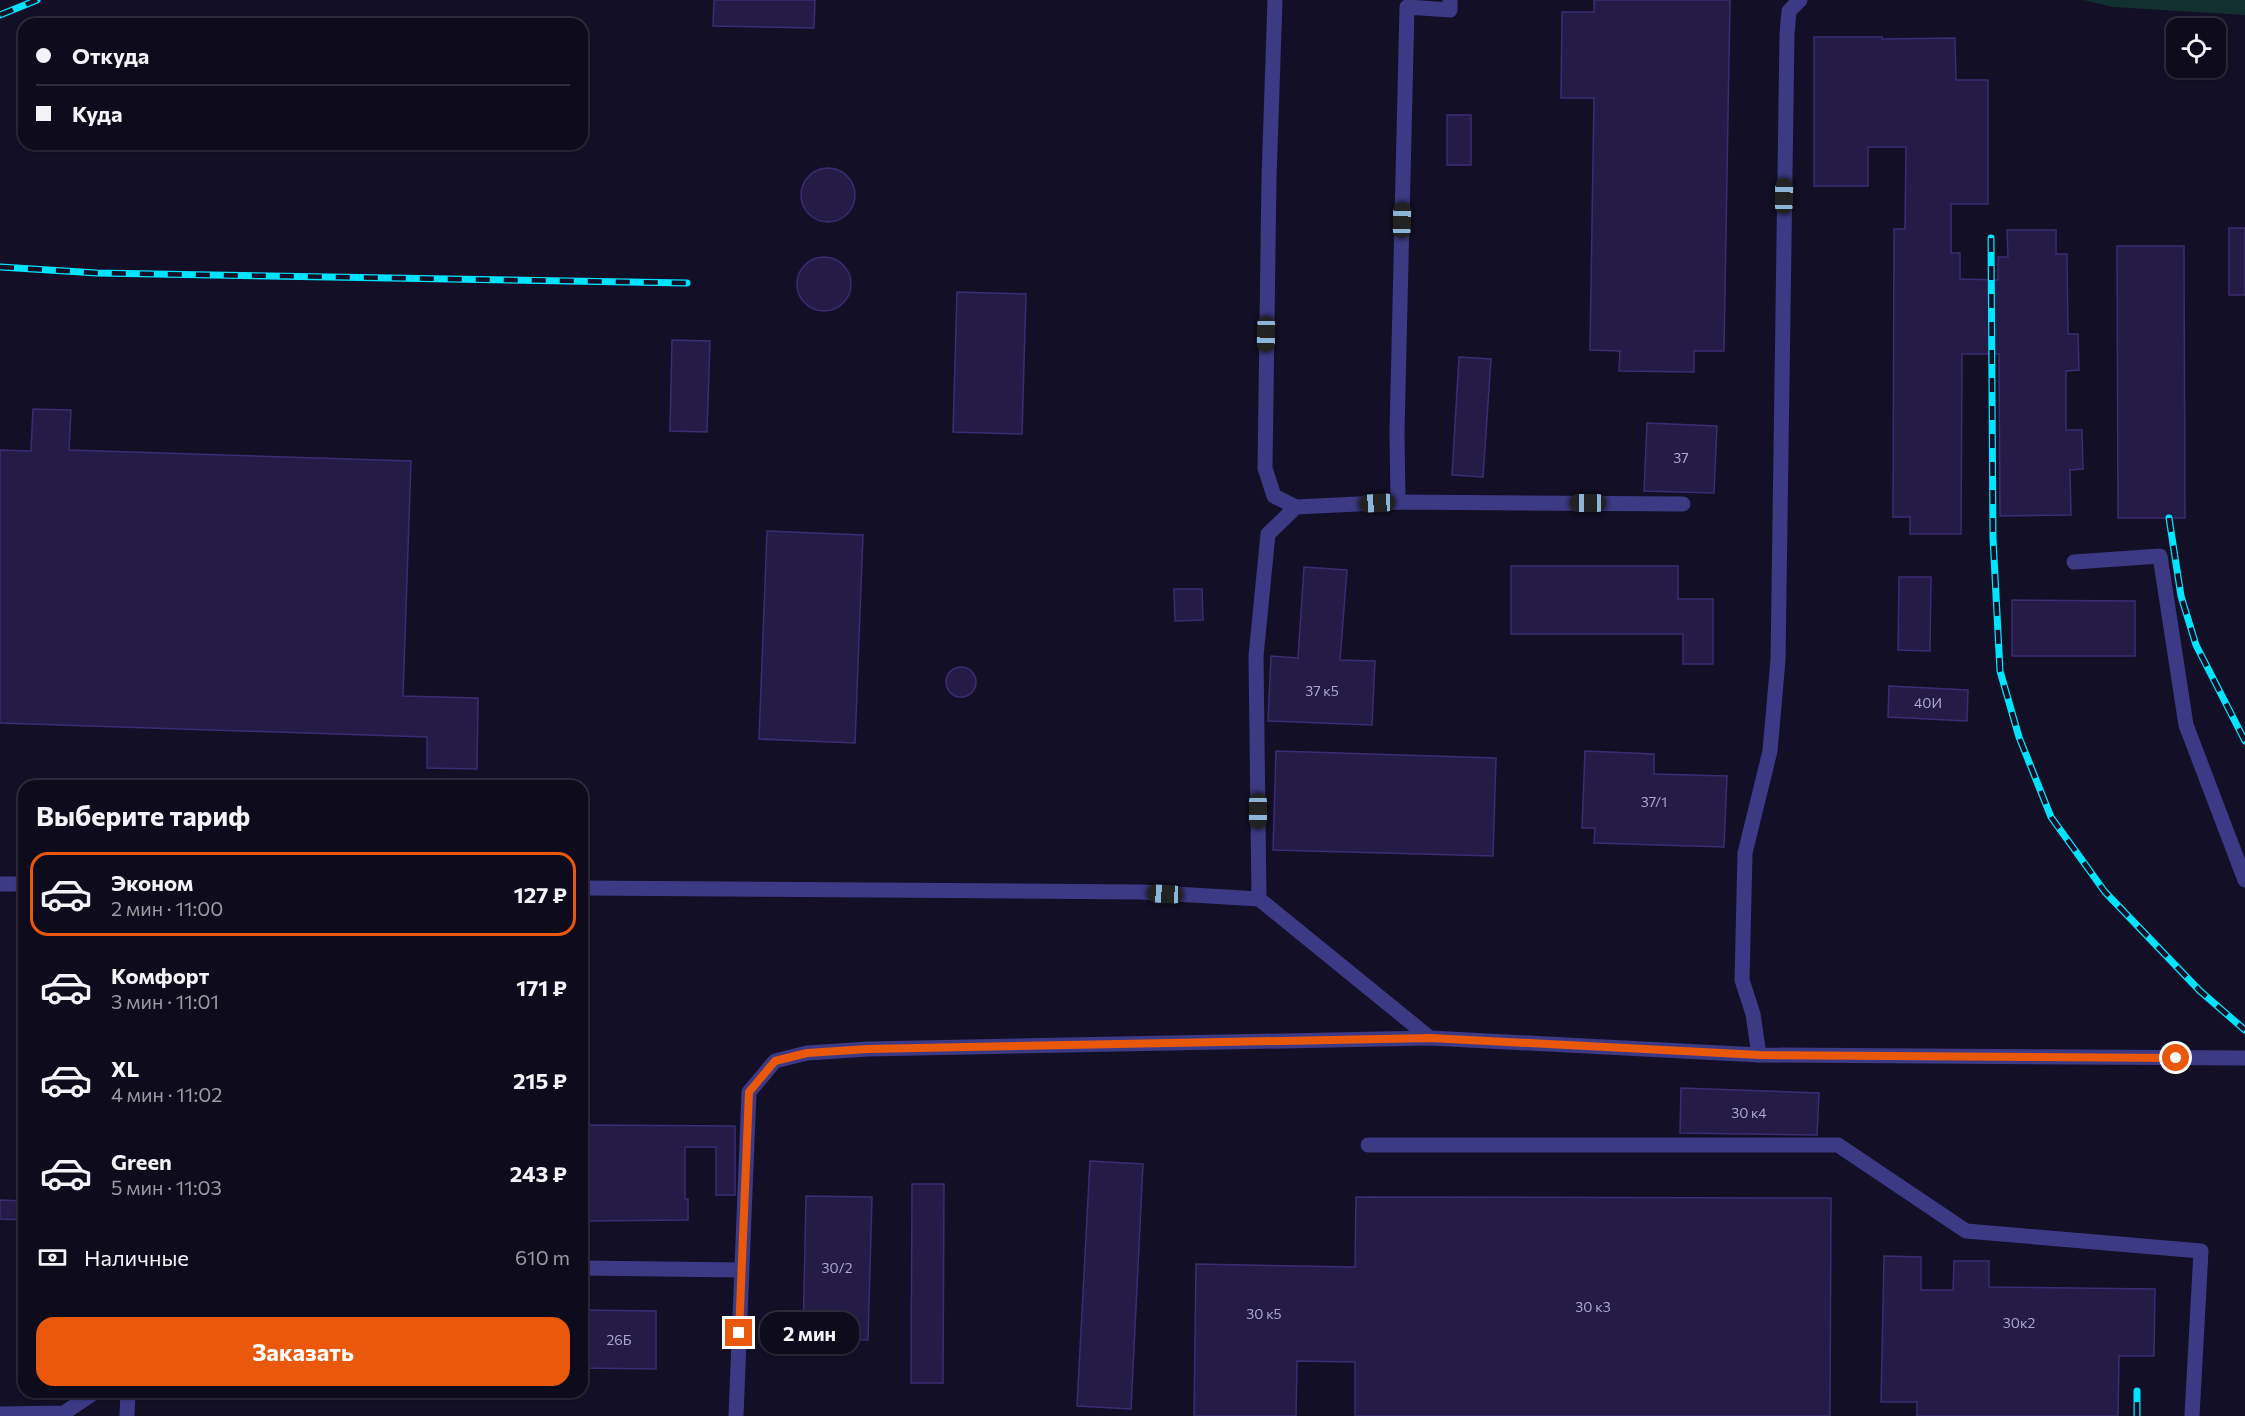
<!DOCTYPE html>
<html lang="ru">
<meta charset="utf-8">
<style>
body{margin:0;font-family:Commissioner,sans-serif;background:#1c1929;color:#f1f3f6;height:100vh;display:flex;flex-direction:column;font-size:22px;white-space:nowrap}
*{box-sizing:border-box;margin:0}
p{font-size:20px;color:#9b9ba3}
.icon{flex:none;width:33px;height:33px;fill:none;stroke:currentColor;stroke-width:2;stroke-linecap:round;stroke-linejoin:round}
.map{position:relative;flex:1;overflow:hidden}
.sheet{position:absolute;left:18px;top:780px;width:570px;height:618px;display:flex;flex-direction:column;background:#0e0b1c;border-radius:18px;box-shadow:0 2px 4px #0004,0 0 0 2px #2e2b3b}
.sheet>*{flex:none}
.banner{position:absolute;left:18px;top:18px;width:570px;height:132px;border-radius:18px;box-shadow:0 2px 4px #0004,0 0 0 2px #2e2b3b;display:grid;align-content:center;height:132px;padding:0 18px;background:#0e0b1c}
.buttons{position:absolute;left:2166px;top:18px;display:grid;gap:12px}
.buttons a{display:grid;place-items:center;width:60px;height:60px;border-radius:12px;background:#0e0b1c;box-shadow:0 2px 4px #0004,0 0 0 2px #2e2b3b;font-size:30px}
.end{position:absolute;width:27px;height:27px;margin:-14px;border:8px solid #ea580c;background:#fff;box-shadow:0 0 0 3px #fff}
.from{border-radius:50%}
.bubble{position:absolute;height:42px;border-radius:18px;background:#0e0b1c;box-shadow:0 2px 4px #0004,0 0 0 2px #2e2b3b;font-size:20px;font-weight:700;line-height:42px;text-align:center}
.car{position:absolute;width:18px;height:36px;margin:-18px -9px;border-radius:8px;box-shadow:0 0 4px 2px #0007;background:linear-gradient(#222 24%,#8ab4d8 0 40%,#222 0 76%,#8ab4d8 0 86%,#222 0)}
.banner b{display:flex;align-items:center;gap:21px;height:57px;font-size:22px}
.banner b+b{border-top:2px solid #2e2b3b}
.banner i{width:15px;height:15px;background:#f1f3f6}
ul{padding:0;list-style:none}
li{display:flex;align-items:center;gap:18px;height:84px;margin:0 12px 9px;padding:0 6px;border:3px solid transparent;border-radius:18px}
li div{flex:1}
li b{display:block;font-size:22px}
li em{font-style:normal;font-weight:700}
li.selected{border-color:#ea580c}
li>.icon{width:54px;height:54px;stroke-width:1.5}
h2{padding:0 18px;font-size:27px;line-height:72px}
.pay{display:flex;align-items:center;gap:15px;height:66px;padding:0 18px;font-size:22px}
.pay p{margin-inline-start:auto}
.button{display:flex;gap:12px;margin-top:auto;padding:12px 18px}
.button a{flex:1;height:69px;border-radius:18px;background:#ea580c;color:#fff;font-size:24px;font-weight:700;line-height:69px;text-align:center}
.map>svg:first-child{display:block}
.green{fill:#12302f}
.building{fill:#241b47;stroke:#3b2d73;stroke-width:1.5}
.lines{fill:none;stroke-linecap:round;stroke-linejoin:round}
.minor{stroke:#3d3a85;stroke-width:15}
.rail-casing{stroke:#00e5ff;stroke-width:7}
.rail{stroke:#130f26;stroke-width:4.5;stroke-dasharray:14;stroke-linecap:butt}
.route{stroke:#ea580c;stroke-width:8}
.labels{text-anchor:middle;stroke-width:6;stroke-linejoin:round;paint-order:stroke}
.number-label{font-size:14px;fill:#aca6d1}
</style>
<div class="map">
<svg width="2245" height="1416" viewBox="0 0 2245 1416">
<rect width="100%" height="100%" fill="#130f26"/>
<path class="green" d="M 2084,0 L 2245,0 L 2245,15 L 2113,7 Z"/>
<g class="building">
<path d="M 714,0 L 815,0 L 814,28 L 713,26 Z"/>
<path d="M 1594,0 L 1730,0 L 1724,351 L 1694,351 L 1694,372 L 1619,371 L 1620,351 L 1590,350 L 1594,98 L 1561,98 L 1562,12 L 1594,12 Z"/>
<path d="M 1814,37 L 1882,37 L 1882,39 L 1955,38 L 1956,80 L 1988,80 L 1988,204 L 1951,204 L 1951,253 L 1960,253 L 1960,279 L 1998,280 L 1998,257 L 2008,257 L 2007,230 L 2056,230 L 2056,254 L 2067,254 L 2068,334 L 2078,334 L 2079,370 L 2066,371 L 2066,430 L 2082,430 L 2083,469 L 2070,470 L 2071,515 L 2000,516 L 1999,354 L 1962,354 L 1961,534 L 1910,534 L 1910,517 L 1893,517 L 1894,229 L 1905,229 L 1906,147 L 1868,147 L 1868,186 L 1814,186 Z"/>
<rect x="1447" y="115" width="24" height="50"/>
<circle cx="828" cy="195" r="27"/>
<rect x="2229" y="228" width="16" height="67"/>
<path d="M 2117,246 L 2184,246 L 2185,518 L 2118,518 Z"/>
<circle cx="824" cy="284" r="27"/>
<path d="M 957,292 L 1026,294 L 1022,434 L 953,432 Z"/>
<path d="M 672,340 L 710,341 L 707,432 L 670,431 Z"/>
<path d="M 1459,357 L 1491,359 L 1483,477 L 1452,475 Z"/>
<path d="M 33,409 L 71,410 L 69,450 L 411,461 L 403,696 L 478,698 L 477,769 L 427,768 L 427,737 L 0,723 L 0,450 L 31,451 Z"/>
<path d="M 1647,423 L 1717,426 L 1714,493 L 1644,491 Z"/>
<path d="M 767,531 L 863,535 L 855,743 L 759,739 Z"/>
<path d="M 1511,566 L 1678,566 L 1678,599 L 1713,599 L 1713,664 L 1683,664 L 1683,634 L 1511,634 Z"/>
<path d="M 1304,567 L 1347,570 L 1340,660 L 1375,661 L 1372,725 L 1268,721 L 1271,656 L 1298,658 Z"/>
<path d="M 1899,577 L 1931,577 L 1930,651 L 1898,650 Z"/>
<path d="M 1174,589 L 1202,589 L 1203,620 L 1175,621 Z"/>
<path d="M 2012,600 L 2135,601 L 2135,656 L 2012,656 Z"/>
<circle cx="961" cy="682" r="15"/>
<path d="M 1889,686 L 1968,690 L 1967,721 L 1888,717 Z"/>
<path d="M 1276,751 L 1496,758 L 1493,856 L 1273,850 Z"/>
<path d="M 1585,751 L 1654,754 L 1654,774 L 1727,776 L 1724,847 L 1594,843 L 1595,828 L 1582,828 Z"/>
<path d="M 1681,1088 L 1819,1093 L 1817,1135 L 1680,1133 Z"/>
<path d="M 582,1125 L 735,1126 L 735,1195 L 716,1195 L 716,1147 L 685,1147 L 685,1199 L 688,1199 L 688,1220 L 582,1221 Z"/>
<path d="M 1090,1161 L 1143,1164 L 1131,1409 L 1077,1406 Z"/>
<path d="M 912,1184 L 944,1184 L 943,1383 L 911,1383 Z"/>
<path d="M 806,1196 L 872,1197 L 868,1340 L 803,1338 Z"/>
<path d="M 1356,1197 L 1831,1198 L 1830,1416 L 1355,1416 L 1355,1362 L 1297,1361 L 1296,1416 L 1194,1416 L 1196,1264 L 1355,1267 Z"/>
<path d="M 0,1200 L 24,1201 L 24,1220 L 0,1219 Z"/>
<path d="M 1884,1256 L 1921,1257 L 1921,1290 L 1953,1290 L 1954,1261 L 1989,1261 L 1989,1287 L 2155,1289 L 2154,1356 L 2119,1356 L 2118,1416 L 1917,1416 L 1917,1402 L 1881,1402 Z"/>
<path d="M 582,1310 L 656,1311 L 656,1369 L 582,1368 Z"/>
</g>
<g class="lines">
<g class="minor">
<path d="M 1275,0 L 1269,178 L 1265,468 L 1274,496 L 1296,507"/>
<path d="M 1398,502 L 1397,432 L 1407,7 L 1450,10 L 1450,0"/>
<path d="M 2074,562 L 2160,556 L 2186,725 L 2245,880"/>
<path d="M 0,884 L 24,884"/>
<path d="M 582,888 L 1141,892 L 1259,899 L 1430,1038 L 1759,1055 L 2245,1058"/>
<path d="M 1259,899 L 1256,656 L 1268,534 L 1296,507 L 1398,502 L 1683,504"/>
<path d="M 1759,1055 L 1753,1014 L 1742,980 L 1745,853 L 1770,751 L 1778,660 L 1787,34 L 1789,11 L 1800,0"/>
<path d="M 1368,1145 L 1838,1145 L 1966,1231 L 2201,1251 L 2192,1416"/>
<path d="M 582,1268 L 741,1270"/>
<path d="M 0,1414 L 64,1413 L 95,1392"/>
<path d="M 127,1416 L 128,1392"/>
<path d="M 736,1416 L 749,1092 L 775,1061 L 807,1053 L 868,1049 L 1430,1038"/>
</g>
<defs>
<g id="rail">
<path d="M 0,15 L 37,0"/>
<path d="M 1991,238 L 1993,538 L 2000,671 L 2019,737 L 2051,817 L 2105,892 L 2200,991 L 2245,1030"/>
<path d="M 0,267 L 97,273 L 687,283"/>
<path d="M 2169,518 L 2181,596 L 2196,645 L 2245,741"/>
<path d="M 2137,1416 L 2137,1391"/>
</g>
</defs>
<use href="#rail" class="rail-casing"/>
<use href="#rail" class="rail"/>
</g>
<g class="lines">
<path class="route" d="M 739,1333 L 749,1092 L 775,1061 L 807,1053 L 868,1049 L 1430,1038 L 1760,1055 L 2176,1058"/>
</g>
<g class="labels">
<g class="number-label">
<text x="1681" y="463">37</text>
<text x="1322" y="696">37 к5</text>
<text x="1928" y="708">40И</text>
<text x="1654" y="807">37/1</text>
<text x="1749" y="1118">30 к4</text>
<text x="837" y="1273">30/2</text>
<text x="1593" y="1312">30 к3</text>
<text x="1264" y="1319">30 к5</text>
<text x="2019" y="1328">30к2</text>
<text x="619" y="1345">26Б</text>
</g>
</g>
</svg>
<div class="buttons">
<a><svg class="icon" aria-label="locate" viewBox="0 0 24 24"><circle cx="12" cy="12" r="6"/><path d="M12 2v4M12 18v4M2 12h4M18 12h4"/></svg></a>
</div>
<i class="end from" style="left:2176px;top:1058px"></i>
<i class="end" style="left:739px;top:1333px"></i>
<div class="bubble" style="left:760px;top:1312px;width:99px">2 мин</div>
<i class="car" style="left:1784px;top:196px;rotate:1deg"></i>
<i class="car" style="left:1402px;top:220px;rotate:1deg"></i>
<i class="car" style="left:1266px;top:334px;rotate:181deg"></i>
<i class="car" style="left:1377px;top:503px;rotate:267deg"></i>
<i class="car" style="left:1588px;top:503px;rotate:270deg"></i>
<i class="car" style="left:1258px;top:811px;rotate:180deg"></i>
<i class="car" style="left:1165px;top:894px;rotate:273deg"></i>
<div class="banner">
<b><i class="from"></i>Откуда</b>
<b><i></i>Куда</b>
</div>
<section class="sheet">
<h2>Выберите тариф</h2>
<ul>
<li class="selected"><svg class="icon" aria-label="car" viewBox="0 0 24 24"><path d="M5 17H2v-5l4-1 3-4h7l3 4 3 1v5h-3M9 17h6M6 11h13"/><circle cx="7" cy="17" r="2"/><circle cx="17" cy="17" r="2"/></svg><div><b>Эконом</b><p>2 мин · 11:00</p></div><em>127 ₽</em></li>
<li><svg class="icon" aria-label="car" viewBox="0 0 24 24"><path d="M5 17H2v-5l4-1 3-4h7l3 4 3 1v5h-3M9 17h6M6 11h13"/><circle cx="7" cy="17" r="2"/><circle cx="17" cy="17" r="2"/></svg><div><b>Комфорт</b><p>3 мин · 11:01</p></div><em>171 ₽</em></li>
<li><svg class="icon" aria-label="car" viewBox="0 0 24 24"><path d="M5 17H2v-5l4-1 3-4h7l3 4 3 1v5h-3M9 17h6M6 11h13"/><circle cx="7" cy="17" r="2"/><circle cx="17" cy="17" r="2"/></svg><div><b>XL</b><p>4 мин · 11:02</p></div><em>215 ₽</em></li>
<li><svg class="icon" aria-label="car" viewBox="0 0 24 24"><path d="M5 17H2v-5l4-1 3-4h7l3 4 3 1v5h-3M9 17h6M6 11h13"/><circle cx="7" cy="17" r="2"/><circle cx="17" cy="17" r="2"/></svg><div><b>Green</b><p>5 мин · 11:03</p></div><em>243 ₽</em></li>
</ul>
<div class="pay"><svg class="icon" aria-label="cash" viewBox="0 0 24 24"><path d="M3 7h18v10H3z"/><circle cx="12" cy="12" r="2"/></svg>Наличные<p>610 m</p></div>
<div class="button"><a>Заказать</a></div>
</section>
</div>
